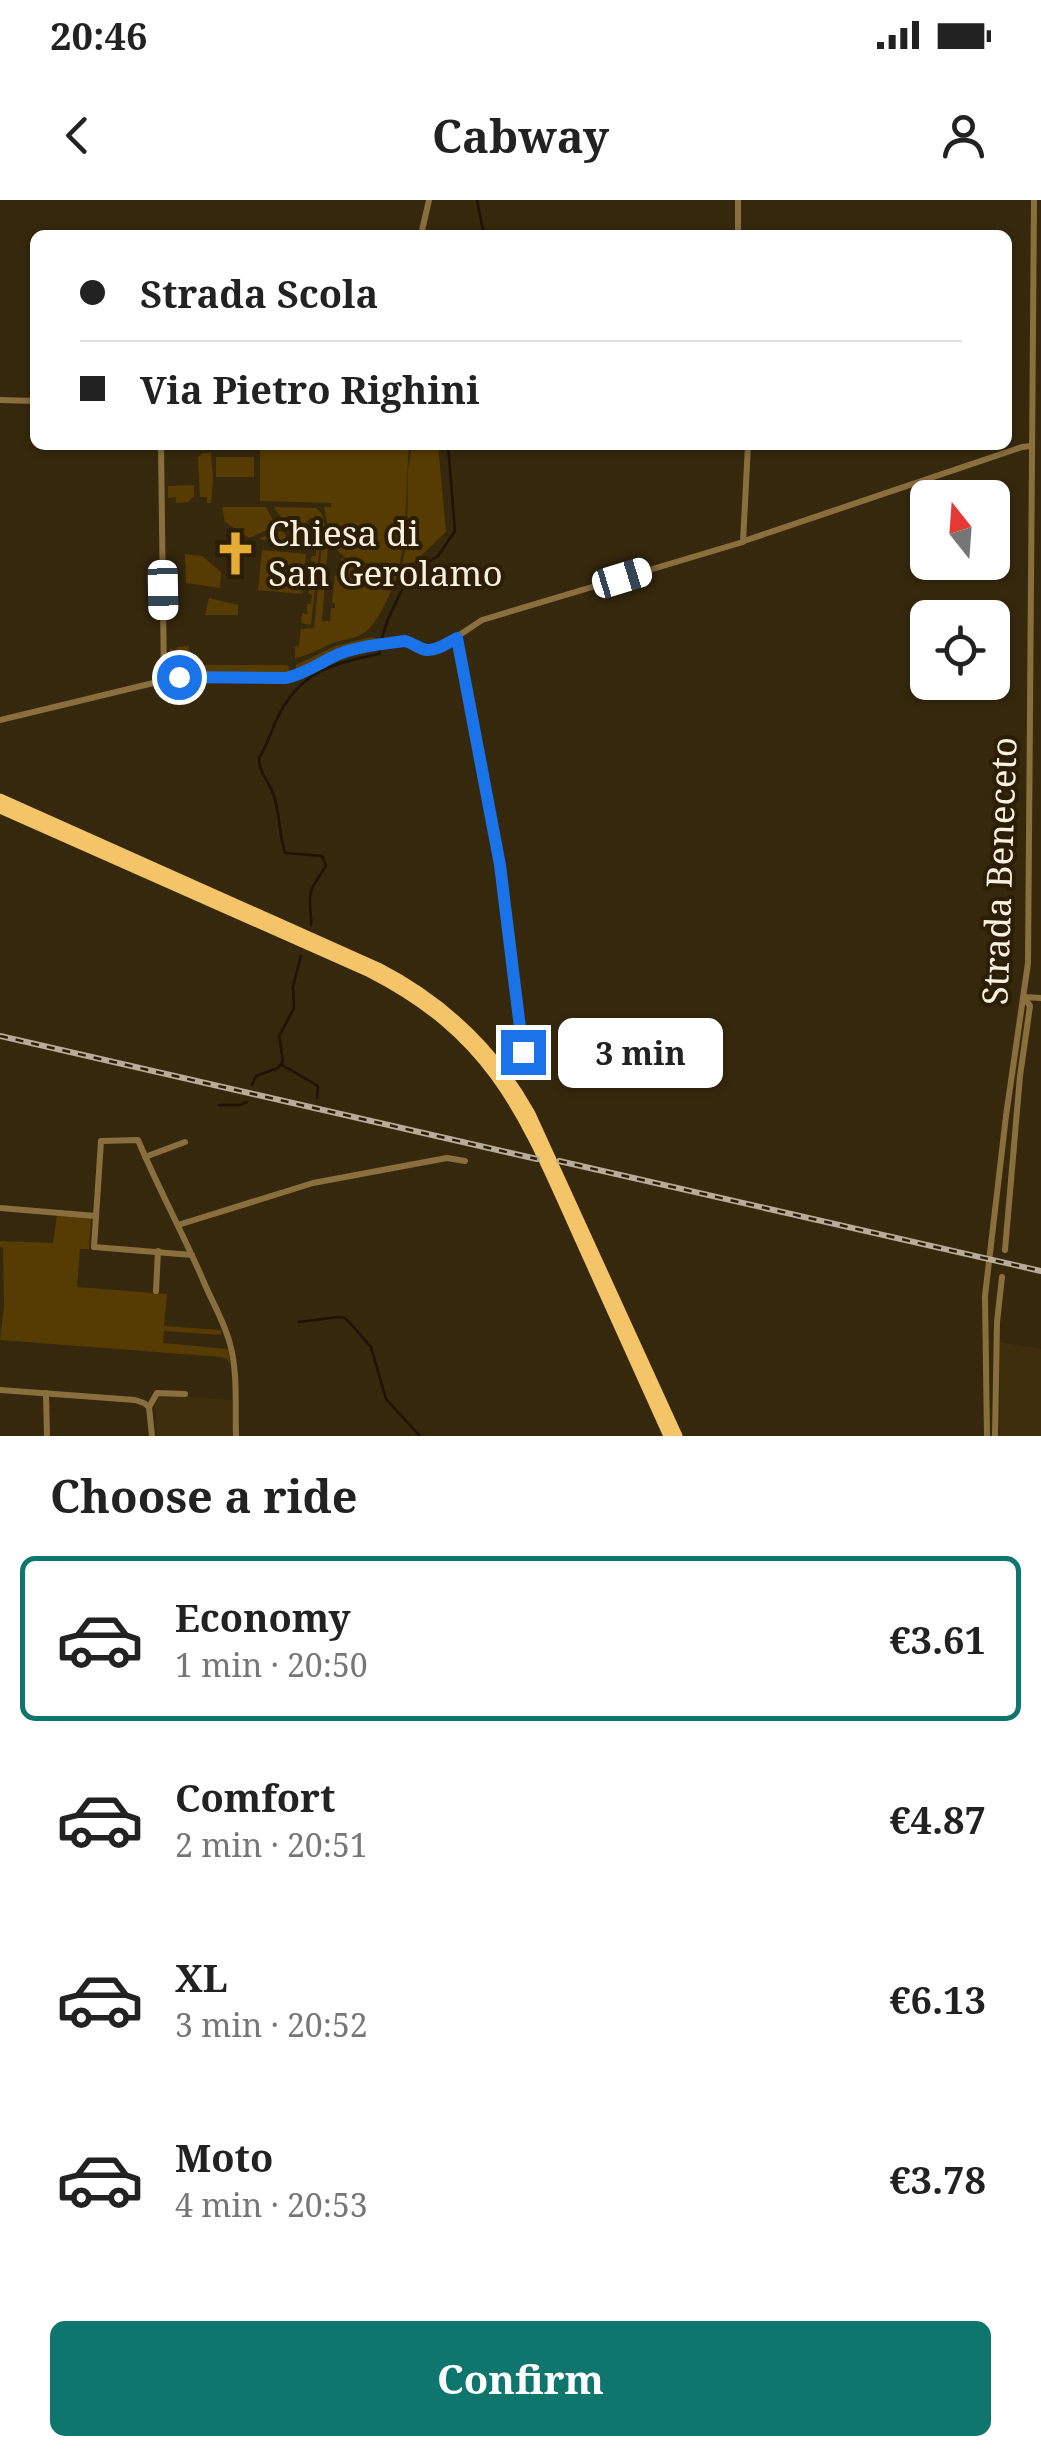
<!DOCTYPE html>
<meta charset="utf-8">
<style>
body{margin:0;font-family:"Noto Serif",serif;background:#f6f6f6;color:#222;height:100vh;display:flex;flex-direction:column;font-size:38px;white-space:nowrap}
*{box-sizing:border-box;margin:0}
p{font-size:32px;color:#767676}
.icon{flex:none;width:55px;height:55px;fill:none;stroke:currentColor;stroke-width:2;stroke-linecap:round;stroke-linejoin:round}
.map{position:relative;height:1236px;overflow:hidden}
.side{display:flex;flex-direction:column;background:#fff;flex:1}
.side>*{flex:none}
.banner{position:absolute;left:30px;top:30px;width:982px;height:220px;border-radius:15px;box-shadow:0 2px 8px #0004;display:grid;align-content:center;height:220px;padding:0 50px;background:#fff}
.needle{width:65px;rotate:343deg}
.controls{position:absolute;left:910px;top:280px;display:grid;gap:20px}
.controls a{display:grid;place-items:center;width:100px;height:100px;border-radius:15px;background:#fff;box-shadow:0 2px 8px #0004;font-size:50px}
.end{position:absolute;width:45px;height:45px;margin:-22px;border:12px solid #1a73e8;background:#fff;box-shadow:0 0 0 5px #fff}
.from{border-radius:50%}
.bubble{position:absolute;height:70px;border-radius:15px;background:#fff;box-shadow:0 2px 8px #0004;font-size:32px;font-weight:700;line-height:70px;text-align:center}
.car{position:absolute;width:30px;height:60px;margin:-30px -15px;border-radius:12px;box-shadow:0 0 8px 2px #0007;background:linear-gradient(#fff 24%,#345 0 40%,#fff 0 76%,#345 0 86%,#fff 0)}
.banner b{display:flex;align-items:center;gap:35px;height:95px;font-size:38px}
.banner b+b{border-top:2px solid #e0e0e0}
.banner i{width:25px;height:25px;background:#222}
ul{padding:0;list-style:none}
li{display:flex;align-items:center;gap:30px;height:165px;margin:0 20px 15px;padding:0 30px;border:5px solid transparent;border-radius:15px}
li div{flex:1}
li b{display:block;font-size:38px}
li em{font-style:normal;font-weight:700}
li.active{border-color:#0f766e}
li>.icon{width:90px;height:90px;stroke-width:1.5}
h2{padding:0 50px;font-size:45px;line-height:120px}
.cta{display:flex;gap:20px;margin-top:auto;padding:20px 50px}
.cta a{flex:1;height:115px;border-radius:15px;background:#0f766e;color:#fff;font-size:40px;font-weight:700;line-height:115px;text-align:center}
.status{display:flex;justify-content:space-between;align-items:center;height:70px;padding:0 50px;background:#fff;direction:ltr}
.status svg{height:28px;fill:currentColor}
header{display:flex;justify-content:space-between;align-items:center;height:130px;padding:0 50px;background:#fff;font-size:45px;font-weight:700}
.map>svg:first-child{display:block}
.built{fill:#3f2e0b}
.green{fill:#563c02}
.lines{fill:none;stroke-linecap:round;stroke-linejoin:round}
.stream{stroke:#1e1200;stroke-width:2.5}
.minor{stroke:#8a6f3e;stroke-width:6}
.trunk{stroke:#f4c468;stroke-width:11}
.rail-casing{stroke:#b7ac99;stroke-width:6}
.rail{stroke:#2b1e04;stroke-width:2.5;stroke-dasharray:8;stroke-linecap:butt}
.route{stroke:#1a73e8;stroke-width:12}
.labels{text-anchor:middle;stroke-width:8;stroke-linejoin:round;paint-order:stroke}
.poi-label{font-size:35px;fill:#f9f0e0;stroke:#2b1e04;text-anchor:start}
.street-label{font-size:35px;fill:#f9f0e0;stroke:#2b1e04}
</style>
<div class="status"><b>20:46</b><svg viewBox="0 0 49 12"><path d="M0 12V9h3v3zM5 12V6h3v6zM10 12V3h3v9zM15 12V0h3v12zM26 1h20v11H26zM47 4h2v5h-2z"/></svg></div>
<header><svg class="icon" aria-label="back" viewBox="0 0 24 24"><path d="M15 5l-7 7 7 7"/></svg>Cabway<svg class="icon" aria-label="person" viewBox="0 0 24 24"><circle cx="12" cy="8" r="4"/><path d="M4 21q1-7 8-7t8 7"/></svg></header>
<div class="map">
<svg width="1041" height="1236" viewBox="0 0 1041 1236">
<rect width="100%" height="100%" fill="#36280d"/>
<g class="built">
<path d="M 999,1142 L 1041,1149 L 1041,1236 L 1000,1236 Z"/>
<path d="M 157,1195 L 232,1200 L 234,1236 L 157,1236 L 155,1202 Z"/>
</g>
<g class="green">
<path d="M 260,245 L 409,245 C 406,284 407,325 400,364 C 367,359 341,374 328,330 L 332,327 L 328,327 L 324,307 L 331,307 L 331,303 L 260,301 Z"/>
<path d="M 412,245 L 438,245 L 446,332 L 414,362 L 409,363 L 400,380 L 407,337 L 408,270 Z"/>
<path d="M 203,253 L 211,253 L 213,277 L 211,303 L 207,303 L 207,297 L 200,297 L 198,257 Z"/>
<rect x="216" y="257" width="38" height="20"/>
<path d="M 194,285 L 194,296 L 188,302 L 176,303 L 176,297 L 168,298 L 168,286 Z"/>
<path d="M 222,307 L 266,307 L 276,326 L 249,338 L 225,322 Z"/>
<path d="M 274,307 L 316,308 L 322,314 L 325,327 L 320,326 L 320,319 L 310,318 L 306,323 L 283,321 Z"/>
<path d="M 276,331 L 284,332 L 288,341 L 320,344 L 311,425 L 301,423 L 302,413 L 307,414 L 307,404 L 311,404 L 312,395 L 308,393 L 309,390 L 312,389 L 313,384 L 309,381 L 310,378 L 313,378 L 314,373 L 310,372 L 311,368 L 314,367 L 315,362 L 311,361 L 312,356 L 316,356 L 316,347 L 308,345 L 307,349 L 303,349 L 303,345 L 292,347 L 292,344 L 259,339 Z"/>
<path d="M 322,344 L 328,345 L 322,421 L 330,421 L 331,408 L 335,408 L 335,403 L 332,403 L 335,375 L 338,375 L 339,369 L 335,368 L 339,367 L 342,358 C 365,372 378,360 396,369 L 397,377 C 391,391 378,424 364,433 C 355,439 343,439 333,443 C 319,449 310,455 295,458 L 295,447 L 299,446 L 301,429 L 314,428 Z"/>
<path d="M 262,350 L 306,354 L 302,394 L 258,390 Z"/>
<path d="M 185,354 L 202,356 L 221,372 L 220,388 L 186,383 Z"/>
<path d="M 209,398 L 238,405 L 238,415 L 205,415 Z"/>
<path d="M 371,437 L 378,439 L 378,443 L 354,447 L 288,476 L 174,475 L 169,471 L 174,471 L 175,468 L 171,466 L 170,448 L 176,451 L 177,447 L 189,446 L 189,465 L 288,465 L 289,471 L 296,470 L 296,465 L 335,446 Z"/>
<path d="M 57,1015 L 91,1017 L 89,1049 L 80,1049 L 77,1087 L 167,1094 L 164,1126 L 221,1130 L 221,1135 L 164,1131 L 163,1143 L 228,1149 L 230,1165 L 227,1159 L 221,1157 L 0,1140 L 4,1106 L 3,1048 L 0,1047 L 0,1041 L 53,1043 Z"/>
</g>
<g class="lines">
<g class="stream">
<path d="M 477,0 L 484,35"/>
<path d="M 381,441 L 388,419 L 410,373 L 438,356 L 455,331 L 448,245"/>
<path d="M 311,725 C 312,713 307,700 312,689 C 315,681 322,673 326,665 L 322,656 L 285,653 C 279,635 280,614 274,596 C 270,582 259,574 259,558 C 267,546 270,534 276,521 C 298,472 331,464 379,454 L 380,449"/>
<path d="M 282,865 L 318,886 L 317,898"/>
<path d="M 252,885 L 256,876 L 278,868 L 283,861 L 279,836 L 294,808 L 293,786 L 301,756"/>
<path d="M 219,905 L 240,905 L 247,902"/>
<path d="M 299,1122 L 338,1117 L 345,1118 L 351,1124 L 371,1147 L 386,1199 L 420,1236"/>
</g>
<g class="minor">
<path d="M 421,35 L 429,0"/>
<path d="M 738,35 L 738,0"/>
<path d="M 0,200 L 35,201"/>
<path d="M 161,245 L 164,480"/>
<path d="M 744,341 L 1022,247 L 1032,246"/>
<path d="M 457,438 L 500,665 L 523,851"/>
<path d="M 0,520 L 174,478 L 203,476 L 286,478 L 303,473 L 340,454 L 357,449 L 405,441 L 430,451 L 446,444 L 482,420 L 743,342 L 748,245"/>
<path d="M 145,957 L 185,942"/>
<path d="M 0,1008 L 96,1016"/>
<path d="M 178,1025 L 313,983 L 436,960 L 447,958 L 465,961"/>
<path d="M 1005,1050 L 1020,876 L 1030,806 L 1024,797 L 1041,798"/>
<path d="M 192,1055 L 94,1047 L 101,941 L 138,940 C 159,990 185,1037 206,1087 C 214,1105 225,1124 230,1144 C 238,1172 235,1207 236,1236"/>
<path d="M 156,1091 L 158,1051"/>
<path d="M 0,1190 L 135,1200 L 144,1203 L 149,1207"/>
<path d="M 46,1193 L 47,1236"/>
<path d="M 149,1207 L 157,1193 L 185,1194"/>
<path d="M 149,1207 L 152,1236"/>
<path d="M 987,1236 L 985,1096 L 1006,916 L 1028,763 L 1034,0"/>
<path d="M 995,1236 L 997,1122 L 1002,1077"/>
</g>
<g class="trunk">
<path d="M 0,599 L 378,768 C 444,802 494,849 530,914 L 677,1236"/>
<path d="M 0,608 L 370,772 C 497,837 526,919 581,1041 C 610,1106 639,1171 669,1236"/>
</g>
<defs>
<g id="rail">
<path d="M 0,836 L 537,959"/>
<path d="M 559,961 L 1041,1071"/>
</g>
</defs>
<use href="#rail" class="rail-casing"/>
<use href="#rail" class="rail"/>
</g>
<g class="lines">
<path class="route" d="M 179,477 L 286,478 C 305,474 321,462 339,454 C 359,446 383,444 405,441 C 413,443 419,449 427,450 C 437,451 449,442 457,438 L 500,665 L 523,852"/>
</g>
<defs>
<symbol id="church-bare" viewBox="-9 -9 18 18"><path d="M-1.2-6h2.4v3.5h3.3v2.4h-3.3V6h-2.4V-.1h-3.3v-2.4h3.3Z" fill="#e6ac36" stroke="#2b1e04" stroke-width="2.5" paint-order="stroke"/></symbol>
</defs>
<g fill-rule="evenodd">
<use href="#church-bare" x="204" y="322" width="63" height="63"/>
</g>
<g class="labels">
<g class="poi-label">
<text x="268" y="346">Chiesa di<tspan x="268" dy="40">San Gerolamo</tspan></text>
</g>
<g class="street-label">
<text transform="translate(1000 671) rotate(-88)" y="12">Strada Beneceto</text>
</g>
</g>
</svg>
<div class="controls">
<a><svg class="needle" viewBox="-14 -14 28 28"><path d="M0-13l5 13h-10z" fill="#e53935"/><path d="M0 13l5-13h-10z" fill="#767676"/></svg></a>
<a><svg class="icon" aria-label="locate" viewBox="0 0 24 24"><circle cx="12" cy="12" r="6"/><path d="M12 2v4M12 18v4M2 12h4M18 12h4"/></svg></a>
</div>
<i class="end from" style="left:179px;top:477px"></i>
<i class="end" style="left:523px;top:852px"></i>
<div class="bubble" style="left:558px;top:818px;width:165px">3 min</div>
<i class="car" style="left:622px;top:378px;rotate:73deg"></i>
<i class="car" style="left:163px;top:390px;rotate:179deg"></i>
<div class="banner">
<b><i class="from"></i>Strada Scola</b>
<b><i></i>Via Pietro Righini</b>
</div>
</div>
<section class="side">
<h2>Choose a ride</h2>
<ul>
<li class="active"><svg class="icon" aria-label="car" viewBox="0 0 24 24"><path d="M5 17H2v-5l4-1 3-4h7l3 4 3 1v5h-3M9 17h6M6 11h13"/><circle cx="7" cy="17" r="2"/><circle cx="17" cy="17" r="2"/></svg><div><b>Economy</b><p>1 min · 20:50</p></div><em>€3.61</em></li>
<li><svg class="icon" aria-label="car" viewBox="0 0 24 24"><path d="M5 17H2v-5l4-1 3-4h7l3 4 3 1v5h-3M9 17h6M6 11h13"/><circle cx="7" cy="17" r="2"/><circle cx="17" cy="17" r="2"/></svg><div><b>Comfort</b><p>2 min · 20:51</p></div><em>€4.87</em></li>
<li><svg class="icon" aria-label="car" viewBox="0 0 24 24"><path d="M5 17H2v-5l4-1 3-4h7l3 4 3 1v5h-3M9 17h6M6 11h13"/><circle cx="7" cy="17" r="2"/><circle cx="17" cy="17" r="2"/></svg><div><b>XL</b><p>3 min · 20:52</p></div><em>€6.13</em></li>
<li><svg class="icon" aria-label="car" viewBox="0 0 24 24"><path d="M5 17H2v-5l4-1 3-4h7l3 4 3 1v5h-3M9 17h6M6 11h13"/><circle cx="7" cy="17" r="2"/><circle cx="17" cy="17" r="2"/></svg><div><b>Moto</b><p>4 min · 20:53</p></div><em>€3.78</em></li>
</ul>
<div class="cta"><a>Confirm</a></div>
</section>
